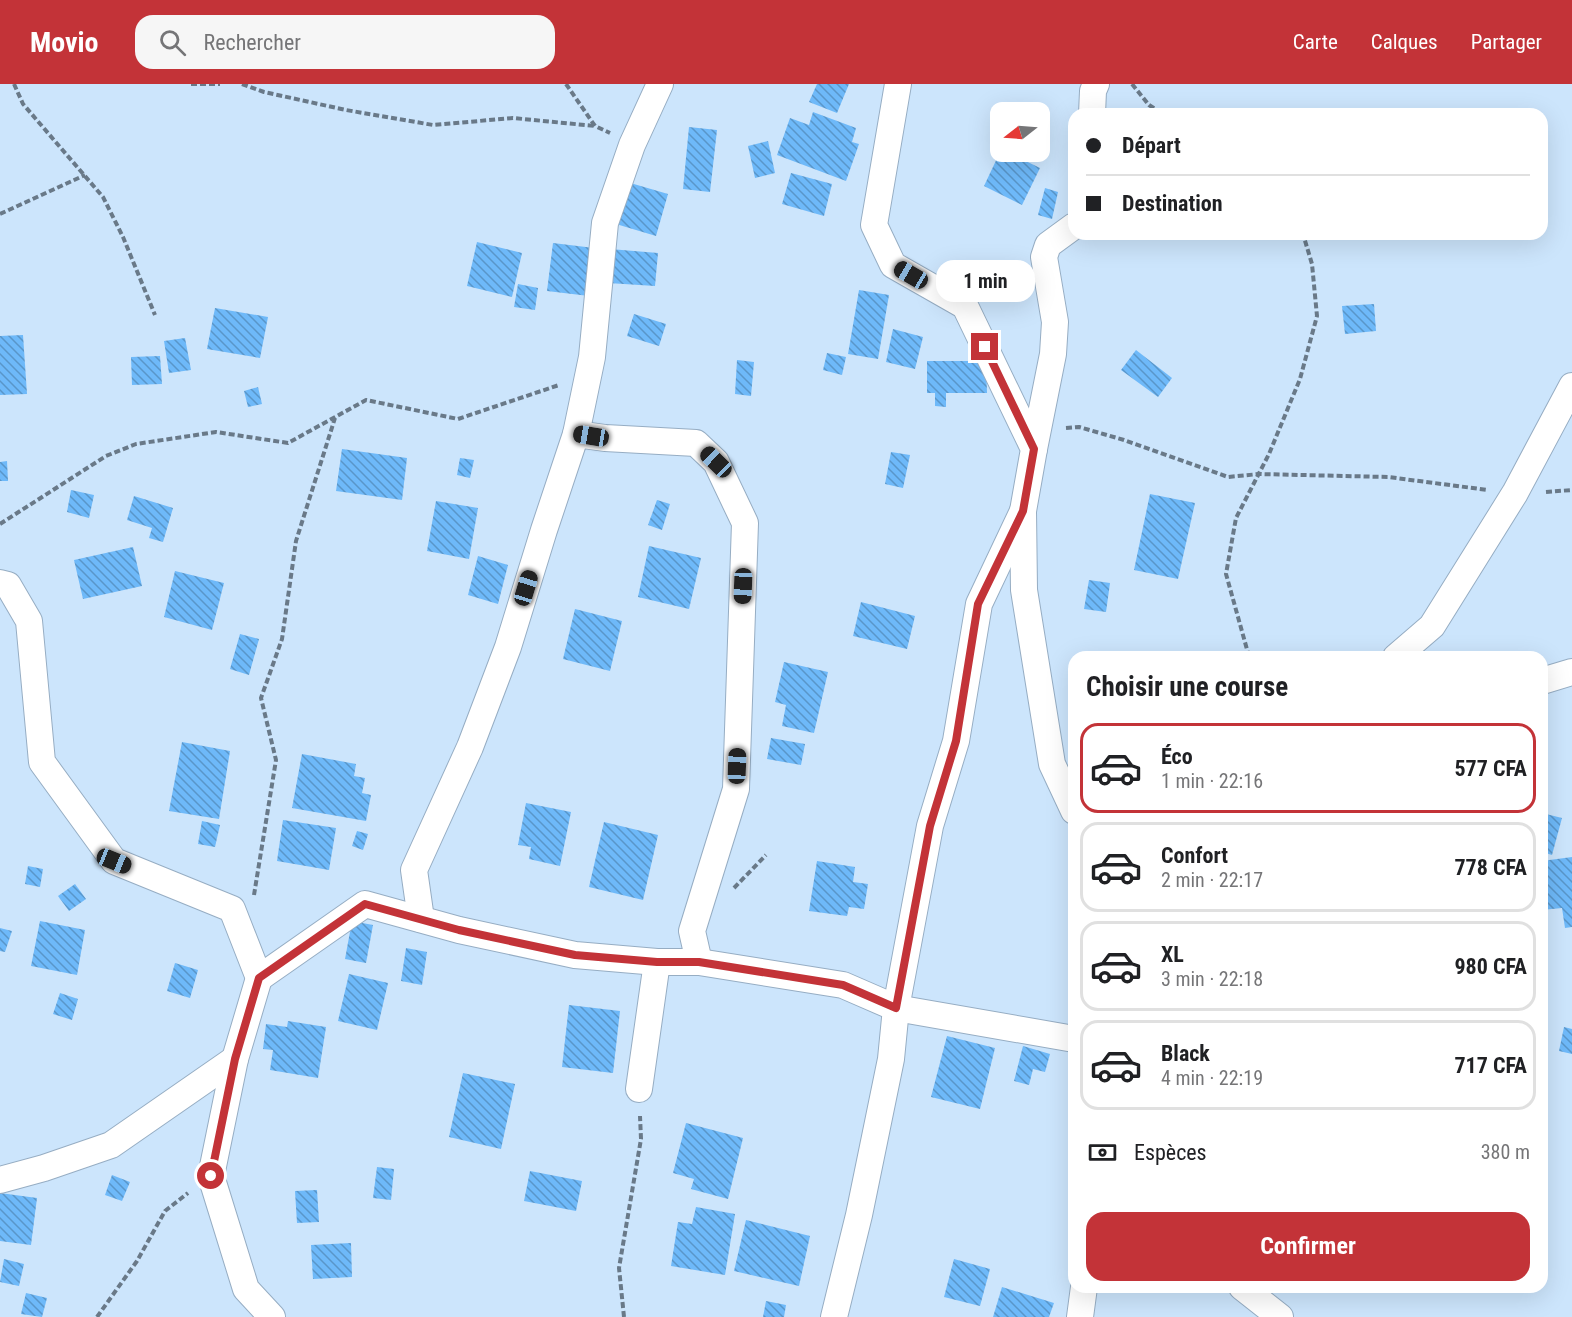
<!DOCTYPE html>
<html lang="fr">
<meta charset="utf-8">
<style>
body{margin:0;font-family:"Roboto Condensed",sans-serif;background:#f6f6f6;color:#202124;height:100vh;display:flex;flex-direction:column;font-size:22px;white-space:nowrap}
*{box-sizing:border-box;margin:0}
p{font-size:20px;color:#757577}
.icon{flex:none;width:33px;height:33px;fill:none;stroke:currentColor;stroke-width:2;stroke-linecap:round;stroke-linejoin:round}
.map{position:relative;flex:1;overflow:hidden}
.panel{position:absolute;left:1068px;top:567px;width:480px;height:642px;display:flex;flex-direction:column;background:#fff;border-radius:18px;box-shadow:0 6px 24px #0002}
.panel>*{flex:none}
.top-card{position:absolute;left:1068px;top:24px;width:480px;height:132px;border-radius:18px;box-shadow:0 6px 24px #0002;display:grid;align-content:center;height:132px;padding:0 18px;background:#fff}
.needle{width:39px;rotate:253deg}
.tools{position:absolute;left:990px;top:18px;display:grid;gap:12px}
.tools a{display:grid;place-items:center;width:60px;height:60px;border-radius:12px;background:#fff;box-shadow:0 6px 24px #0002;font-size:30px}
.end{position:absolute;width:27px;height:27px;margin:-14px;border:8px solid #c33338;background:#fff;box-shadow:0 0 0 3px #fff}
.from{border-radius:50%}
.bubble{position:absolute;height:42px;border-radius:18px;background:#fff;box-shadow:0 6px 24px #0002;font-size:20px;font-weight:700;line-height:42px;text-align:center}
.car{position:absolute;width:18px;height:36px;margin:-18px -9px;border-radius:8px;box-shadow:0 0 4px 2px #0007;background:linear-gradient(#222 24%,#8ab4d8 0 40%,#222 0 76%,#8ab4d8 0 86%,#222 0)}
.top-card b{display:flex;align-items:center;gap:21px;height:57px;font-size:22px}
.top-card b+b{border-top:2px solid #e0e0e0}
.top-card i{width:15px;height:15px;background:#202124}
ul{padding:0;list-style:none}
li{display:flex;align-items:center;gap:18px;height:90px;margin:0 12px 9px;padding:0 6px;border:3px solid #e0e0e0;border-radius:18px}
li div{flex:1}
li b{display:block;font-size:22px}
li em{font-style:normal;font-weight:700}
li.selected{border-color:#c33338}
li>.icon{width:54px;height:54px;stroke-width:1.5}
h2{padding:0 18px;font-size:27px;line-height:72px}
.pay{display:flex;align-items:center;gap:15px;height:66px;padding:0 18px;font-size:22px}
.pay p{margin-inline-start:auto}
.button{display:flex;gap:12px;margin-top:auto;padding:12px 18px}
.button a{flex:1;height:69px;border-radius:18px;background:#c33338;color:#fff;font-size:24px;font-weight:700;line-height:69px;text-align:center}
header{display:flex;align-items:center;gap:36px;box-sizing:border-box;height:84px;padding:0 30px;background:#c33338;color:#fff}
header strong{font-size:28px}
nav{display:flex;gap:33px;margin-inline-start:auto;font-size:21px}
.search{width:420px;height:54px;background:#f6f6f6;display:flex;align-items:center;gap:15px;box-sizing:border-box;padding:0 21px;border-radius:18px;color:#757577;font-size:22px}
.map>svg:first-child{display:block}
.building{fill:url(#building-back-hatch)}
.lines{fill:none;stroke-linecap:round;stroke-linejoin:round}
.minor-casing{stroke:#96adc3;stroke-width:28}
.path{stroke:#697988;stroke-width:4;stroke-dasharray:6 3;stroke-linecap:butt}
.minor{stroke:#fff;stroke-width:26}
.route{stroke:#c33338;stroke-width:8}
</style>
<header>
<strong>Movio</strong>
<div class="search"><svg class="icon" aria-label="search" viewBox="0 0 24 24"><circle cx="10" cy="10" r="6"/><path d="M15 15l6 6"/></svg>Rechercher</div>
<nav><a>Carte</a><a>Calques</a><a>Partager</a></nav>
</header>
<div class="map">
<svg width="1572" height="1233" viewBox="0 0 1572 1233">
<defs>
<pattern id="building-back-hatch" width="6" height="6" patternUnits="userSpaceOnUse" patternTransform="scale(1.5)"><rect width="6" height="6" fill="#6eb9f9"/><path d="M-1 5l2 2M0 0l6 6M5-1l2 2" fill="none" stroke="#5996c9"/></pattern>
</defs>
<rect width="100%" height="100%" fill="#cce5fc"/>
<g class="building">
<path d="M 817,0 L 849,0 L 837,29 L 809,18 Z"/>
<path d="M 813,28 L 856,44 L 852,58 L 859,60 L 846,97 L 777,71 L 790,34 L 809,41 Z"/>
<path d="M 689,43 L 717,46 L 710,108 L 683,105 Z"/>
<path d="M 768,57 L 775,89 L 755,94 L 748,62 Z"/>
<path d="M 1000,68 L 1007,68 L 1040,84 L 1022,121 L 984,102 Z"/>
<path d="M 791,89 L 832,100 L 824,132 L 782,120 Z"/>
<path d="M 627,98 L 668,110 L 656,152 L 616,140 Z"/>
<path d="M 1045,104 L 1058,108 L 1052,135 L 1038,131 Z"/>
<path d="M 477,158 L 522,169 L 512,213 L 467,202 Z"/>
<path d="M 553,159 L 594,164 L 589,212 L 547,207 Z"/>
<path d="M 610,165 L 658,169 L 655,202 L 608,199 Z"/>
<path d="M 518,200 L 538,204 L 535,226 L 514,223 Z"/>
<path d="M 859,206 L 889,211 L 878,275 L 848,270 Z"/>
<path d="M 1374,220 L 1376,247 L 1345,250 L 1342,222 Z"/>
<path d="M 215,224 L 268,233 L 260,274 L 207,265 Z"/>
<path d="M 634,230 L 666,240 L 659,262 L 627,252 Z"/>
<path d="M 893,245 L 923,253 L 915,285 L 886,278 Z"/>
<path d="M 23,251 L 27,310 L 0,311 L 0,252 Z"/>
<path d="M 185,254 L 191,286 L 169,289 L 164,257 Z"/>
<path d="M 1136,266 L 1172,294 L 1158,313 L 1121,286 Z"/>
<path d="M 827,269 L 846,273 L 842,291 L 823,286 Z"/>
<path d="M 160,272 L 162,300 L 132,301 L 131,273 Z"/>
<path d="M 737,276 L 754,278 L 751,312 L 735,310 Z"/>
<path d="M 927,277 L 986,277 L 987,309 L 946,309 L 946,323 L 935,322 L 935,309 L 927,309 Z"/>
<path d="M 258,303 L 262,320 L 248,323 L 244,307 Z"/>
<path d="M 342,365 L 407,374 L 402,416 L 336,407 Z"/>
<path d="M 891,368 L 910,371 L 903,404 L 885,400 Z"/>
<path d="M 460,374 L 474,376 L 470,394 L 457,391 Z"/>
<path d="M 7,377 L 8,397 L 0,397 L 0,378 Z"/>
<path d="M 71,406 L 94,411 L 89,434 L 67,428 Z"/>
<path d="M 1150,410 L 1195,419 L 1178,495 L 1134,486 Z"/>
<path d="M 134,412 L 173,424 L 163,458 L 149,454 L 152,444 L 127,436 Z"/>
<path d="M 657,416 L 670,420 L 662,446 L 648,441 Z"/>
<path d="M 436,417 L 478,424 L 469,475 L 427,467 Z"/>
<path d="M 649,462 L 701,474 L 689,525 L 638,513 Z"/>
<path d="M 133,463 L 142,502 L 83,515 L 74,476 Z"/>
<path d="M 478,472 L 508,481 L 498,520 L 468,511 Z"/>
<path d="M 175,487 L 224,499 L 212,546 L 164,533 Z"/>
<path d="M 1089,496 L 1110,499 L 1106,528 L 1084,525 Z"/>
<path d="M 861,518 L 915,532 L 907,565 L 853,552 Z"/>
<path d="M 575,525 L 622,537 L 610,587 L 563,575 Z"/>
<path d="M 240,550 L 259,555 L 249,591 L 230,585 Z"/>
<path d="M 784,578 L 828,588 L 814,649 L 782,642 L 786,621 L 775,618 Z"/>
<path d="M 771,654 L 805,660 L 801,681 L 767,675 Z"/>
<path d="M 182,658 L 230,667 L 219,735 L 169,727 Z"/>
<path d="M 302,670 L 356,680 L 354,692 L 365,694 L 362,709 L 371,711 L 366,737 L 292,724 Z"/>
<path d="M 526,719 L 571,728 L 560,782 L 529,775 L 531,763 L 518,761 Z"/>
<path d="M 1542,729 L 1562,734 L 1552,771 L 1542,768 Z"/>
<path d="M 283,736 L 336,744 L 329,786 L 277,777 Z"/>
<path d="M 202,737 L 220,741 L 215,763 L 198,760 Z"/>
<path d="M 604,738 L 658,751 L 643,816 L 589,803 Z"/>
<path d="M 357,747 L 368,750 L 363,766 L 352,762 Z"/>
<path d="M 1572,773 L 1572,843 L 1565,844 L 1562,824 L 1542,826 L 1542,777 Z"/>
<path d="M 817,777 L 855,783 L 853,798 L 868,800 L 864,825 L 849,823 L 847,832 L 809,827 Z"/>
<path d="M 28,782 L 43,785 L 40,803 L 25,800 Z"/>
<path d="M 75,800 L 86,815 L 69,827 L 58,812 Z"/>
<path d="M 40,837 L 85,846 L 77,891 L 31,882 Z"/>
<path d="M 352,837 L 373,841 L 366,879 L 345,875 Z"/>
<path d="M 0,844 L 12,847 L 5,868 L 0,867 Z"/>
<path d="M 406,864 L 427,868 L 422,901 L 401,897 Z"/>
<path d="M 175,879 L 198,886 L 190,914 L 167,907 Z"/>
<path d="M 349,890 L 388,899 L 377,946 L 338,937 Z"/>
<path d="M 60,909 L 78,915 L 72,936 L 53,930 Z"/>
<path d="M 569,921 L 620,927 L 613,989 L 562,983 Z"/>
<path d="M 288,937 L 326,943 L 318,994 L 270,986 L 273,966 L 263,965 L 266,940 L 287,943 Z"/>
<path d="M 1564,943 L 1572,945 L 1572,970 L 1559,967 Z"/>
<path d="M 947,952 L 995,964 L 980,1025 L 931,1013 Z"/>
<path d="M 1023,962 L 1050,970 L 1045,988 L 1033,985 L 1029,1001 L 1014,997 Z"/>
<path d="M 463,989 L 515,1000 L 501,1065 L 449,1053 Z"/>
<path d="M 686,1039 L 743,1054 L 728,1115 L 691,1105 L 694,1095 L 673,1089 Z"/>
<path d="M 377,1083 L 394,1085 L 391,1116 L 373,1114 Z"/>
<path d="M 530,1087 L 582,1097 L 576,1127 L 524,1117 Z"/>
<path d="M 112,1091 L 130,1098 L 122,1117 L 105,1111 Z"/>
<path d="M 317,1106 L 319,1138 L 297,1139 L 295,1107 Z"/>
<path d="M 0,1109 L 37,1114 L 31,1161 L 0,1157 Z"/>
<path d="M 696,1123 L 735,1130 L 725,1191 L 671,1182 L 678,1138 L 692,1140 Z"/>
<path d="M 746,1136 L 810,1152 L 799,1202 L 734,1187 Z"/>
<path d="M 351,1159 L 352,1193 L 313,1195 L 311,1161 Z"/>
<path d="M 4,1175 L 24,1180 L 19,1202 L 0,1198 Z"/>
<path d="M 954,1175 L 990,1185 L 980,1222 L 944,1213 Z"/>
<path d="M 1002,1203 L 1054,1219 L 1049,1233 L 993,1233 Z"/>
<path d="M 26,1209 L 47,1214 L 42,1233 L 21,1230 Z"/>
<path d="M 766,1217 L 786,1221 L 784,1233 L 763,1233 Z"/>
</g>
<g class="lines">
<defs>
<g id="minor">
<path d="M 898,0 L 874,141 L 893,181 L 965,222 L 1034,365 L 1023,427 L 1024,506 L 1052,680 L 1074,727"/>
<path d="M 1092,30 L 1093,7 L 1096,0"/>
<path d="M 576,350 L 605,354 L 696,359 L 716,378 L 745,439 L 736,705 L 692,847 L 699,878"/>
<path d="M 1034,365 L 1053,270 L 1055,238 L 1044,173 L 1048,161 L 1074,142"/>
<path d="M 0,499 L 8,501 L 29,537 L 42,678 L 114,777 L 232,825 L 259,894 L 365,820 L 459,846 L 575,871 L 657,878 L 699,878 L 843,901 L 896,924 L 1074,955"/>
<path d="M 1396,573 L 1432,542 L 1515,409 L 1572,302"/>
<path d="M 1542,597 L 1572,588"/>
<path d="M 421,835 L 414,786 L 470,663 L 508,563 L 544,446 L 576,350 L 592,273 L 605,139 L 632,61 L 660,0"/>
<path d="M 259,894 L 235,975 L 211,1092 L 246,1205 L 272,1233"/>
<path d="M 639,1005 L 657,878"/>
<path d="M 0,1096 L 44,1084 L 111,1061 L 235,975"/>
<path d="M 1242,1203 L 1280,1233"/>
<path d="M 834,1233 L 859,1131 L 891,975 L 896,924 L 930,742 L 956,657 L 979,520 L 1023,427"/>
<path d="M 1080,1233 L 1084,1203"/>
</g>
</defs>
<use href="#minor" class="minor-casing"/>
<g class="path">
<path d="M 14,0 L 23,20 L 103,113 L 123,153 L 155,231"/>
<path d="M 191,0 L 220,0"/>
<path d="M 242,0 L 264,8 L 346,26 L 433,41 L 513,34 L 595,42"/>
<path d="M 566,0 L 595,42 L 610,49"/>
<path d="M 1132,0 L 1149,21 L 1163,30"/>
<path d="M 0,130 L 85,91"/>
<path d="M 1066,344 L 1079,343 L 1124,356 L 1228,393 L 1259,390 L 1388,393 L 1488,406"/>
<path d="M 1546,408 L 1572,406"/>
<path d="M 0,440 L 106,372 L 136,360 L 216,348 L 288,359 L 366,316 L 458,335 L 559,301"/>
<path d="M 1248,573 L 1248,569 L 1226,490 L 1236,434 L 1269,370 L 1300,295 L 1317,232 L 1312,180 L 1303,150"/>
<path d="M 734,804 L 766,771"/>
<path d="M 254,811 L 276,676 L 261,614 L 282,555 L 296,457 L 335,334"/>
<path d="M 97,1233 L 137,1177 L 165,1127 L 188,1109"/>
<path d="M 624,1233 L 619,1184 L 641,1055 L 640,1032"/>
</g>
<use href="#minor" class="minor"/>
</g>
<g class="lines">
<path class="route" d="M 211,1092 L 235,975 L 259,894 L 365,820 L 459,846 L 575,871 L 657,878 L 699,878 L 843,901 L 896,924 L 930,742 L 956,657 L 978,520 L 1023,427 L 1034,365 L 985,263"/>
</g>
</svg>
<div class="tools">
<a><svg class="needle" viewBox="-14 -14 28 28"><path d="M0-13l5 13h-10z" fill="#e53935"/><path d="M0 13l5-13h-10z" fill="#757577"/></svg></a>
</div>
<i class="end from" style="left:211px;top:1092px"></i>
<i class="end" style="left:985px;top:263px"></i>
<div class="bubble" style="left:936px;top:176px;width:99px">1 min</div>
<i class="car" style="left:911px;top:191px;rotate:300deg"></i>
<i class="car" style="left:591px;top:352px;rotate:279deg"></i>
<i class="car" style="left:716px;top:378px;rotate:314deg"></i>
<i class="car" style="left:743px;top:502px;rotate:182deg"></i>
<i class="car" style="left:526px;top:504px;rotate:17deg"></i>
<i class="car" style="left:737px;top:682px;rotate:2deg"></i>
<i class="car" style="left:114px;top:777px;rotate:112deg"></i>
<div class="top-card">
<b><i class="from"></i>Départ</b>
<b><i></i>Destination</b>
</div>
<section class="panel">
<h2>Choisir une course</h2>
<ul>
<li class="selected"><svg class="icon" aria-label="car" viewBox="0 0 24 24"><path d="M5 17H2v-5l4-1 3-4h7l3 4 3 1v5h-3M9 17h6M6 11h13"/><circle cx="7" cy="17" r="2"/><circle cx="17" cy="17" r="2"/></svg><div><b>Éco</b><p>1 min · 22:16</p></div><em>577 CFA</em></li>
<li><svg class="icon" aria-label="car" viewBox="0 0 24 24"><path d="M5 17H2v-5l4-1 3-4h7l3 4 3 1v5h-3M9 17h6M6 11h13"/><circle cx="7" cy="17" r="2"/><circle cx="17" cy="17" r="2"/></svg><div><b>Confort</b><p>2 min · 22:17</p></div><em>778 CFA</em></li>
<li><svg class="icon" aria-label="car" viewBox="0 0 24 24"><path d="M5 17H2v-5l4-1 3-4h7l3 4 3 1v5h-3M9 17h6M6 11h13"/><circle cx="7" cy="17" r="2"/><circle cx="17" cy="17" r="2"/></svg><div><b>XL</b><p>3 min · 22:18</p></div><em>980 CFA</em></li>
<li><svg class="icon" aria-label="car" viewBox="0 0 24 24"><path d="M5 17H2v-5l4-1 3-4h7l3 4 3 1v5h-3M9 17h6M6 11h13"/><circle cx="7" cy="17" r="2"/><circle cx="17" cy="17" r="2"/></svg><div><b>Black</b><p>4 min · 22:19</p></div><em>717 CFA</em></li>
</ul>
<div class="pay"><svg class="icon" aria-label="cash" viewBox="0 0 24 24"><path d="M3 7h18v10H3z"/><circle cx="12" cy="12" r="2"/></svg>Espèces<p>380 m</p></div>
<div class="button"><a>Confirmer</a></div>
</section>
</div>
